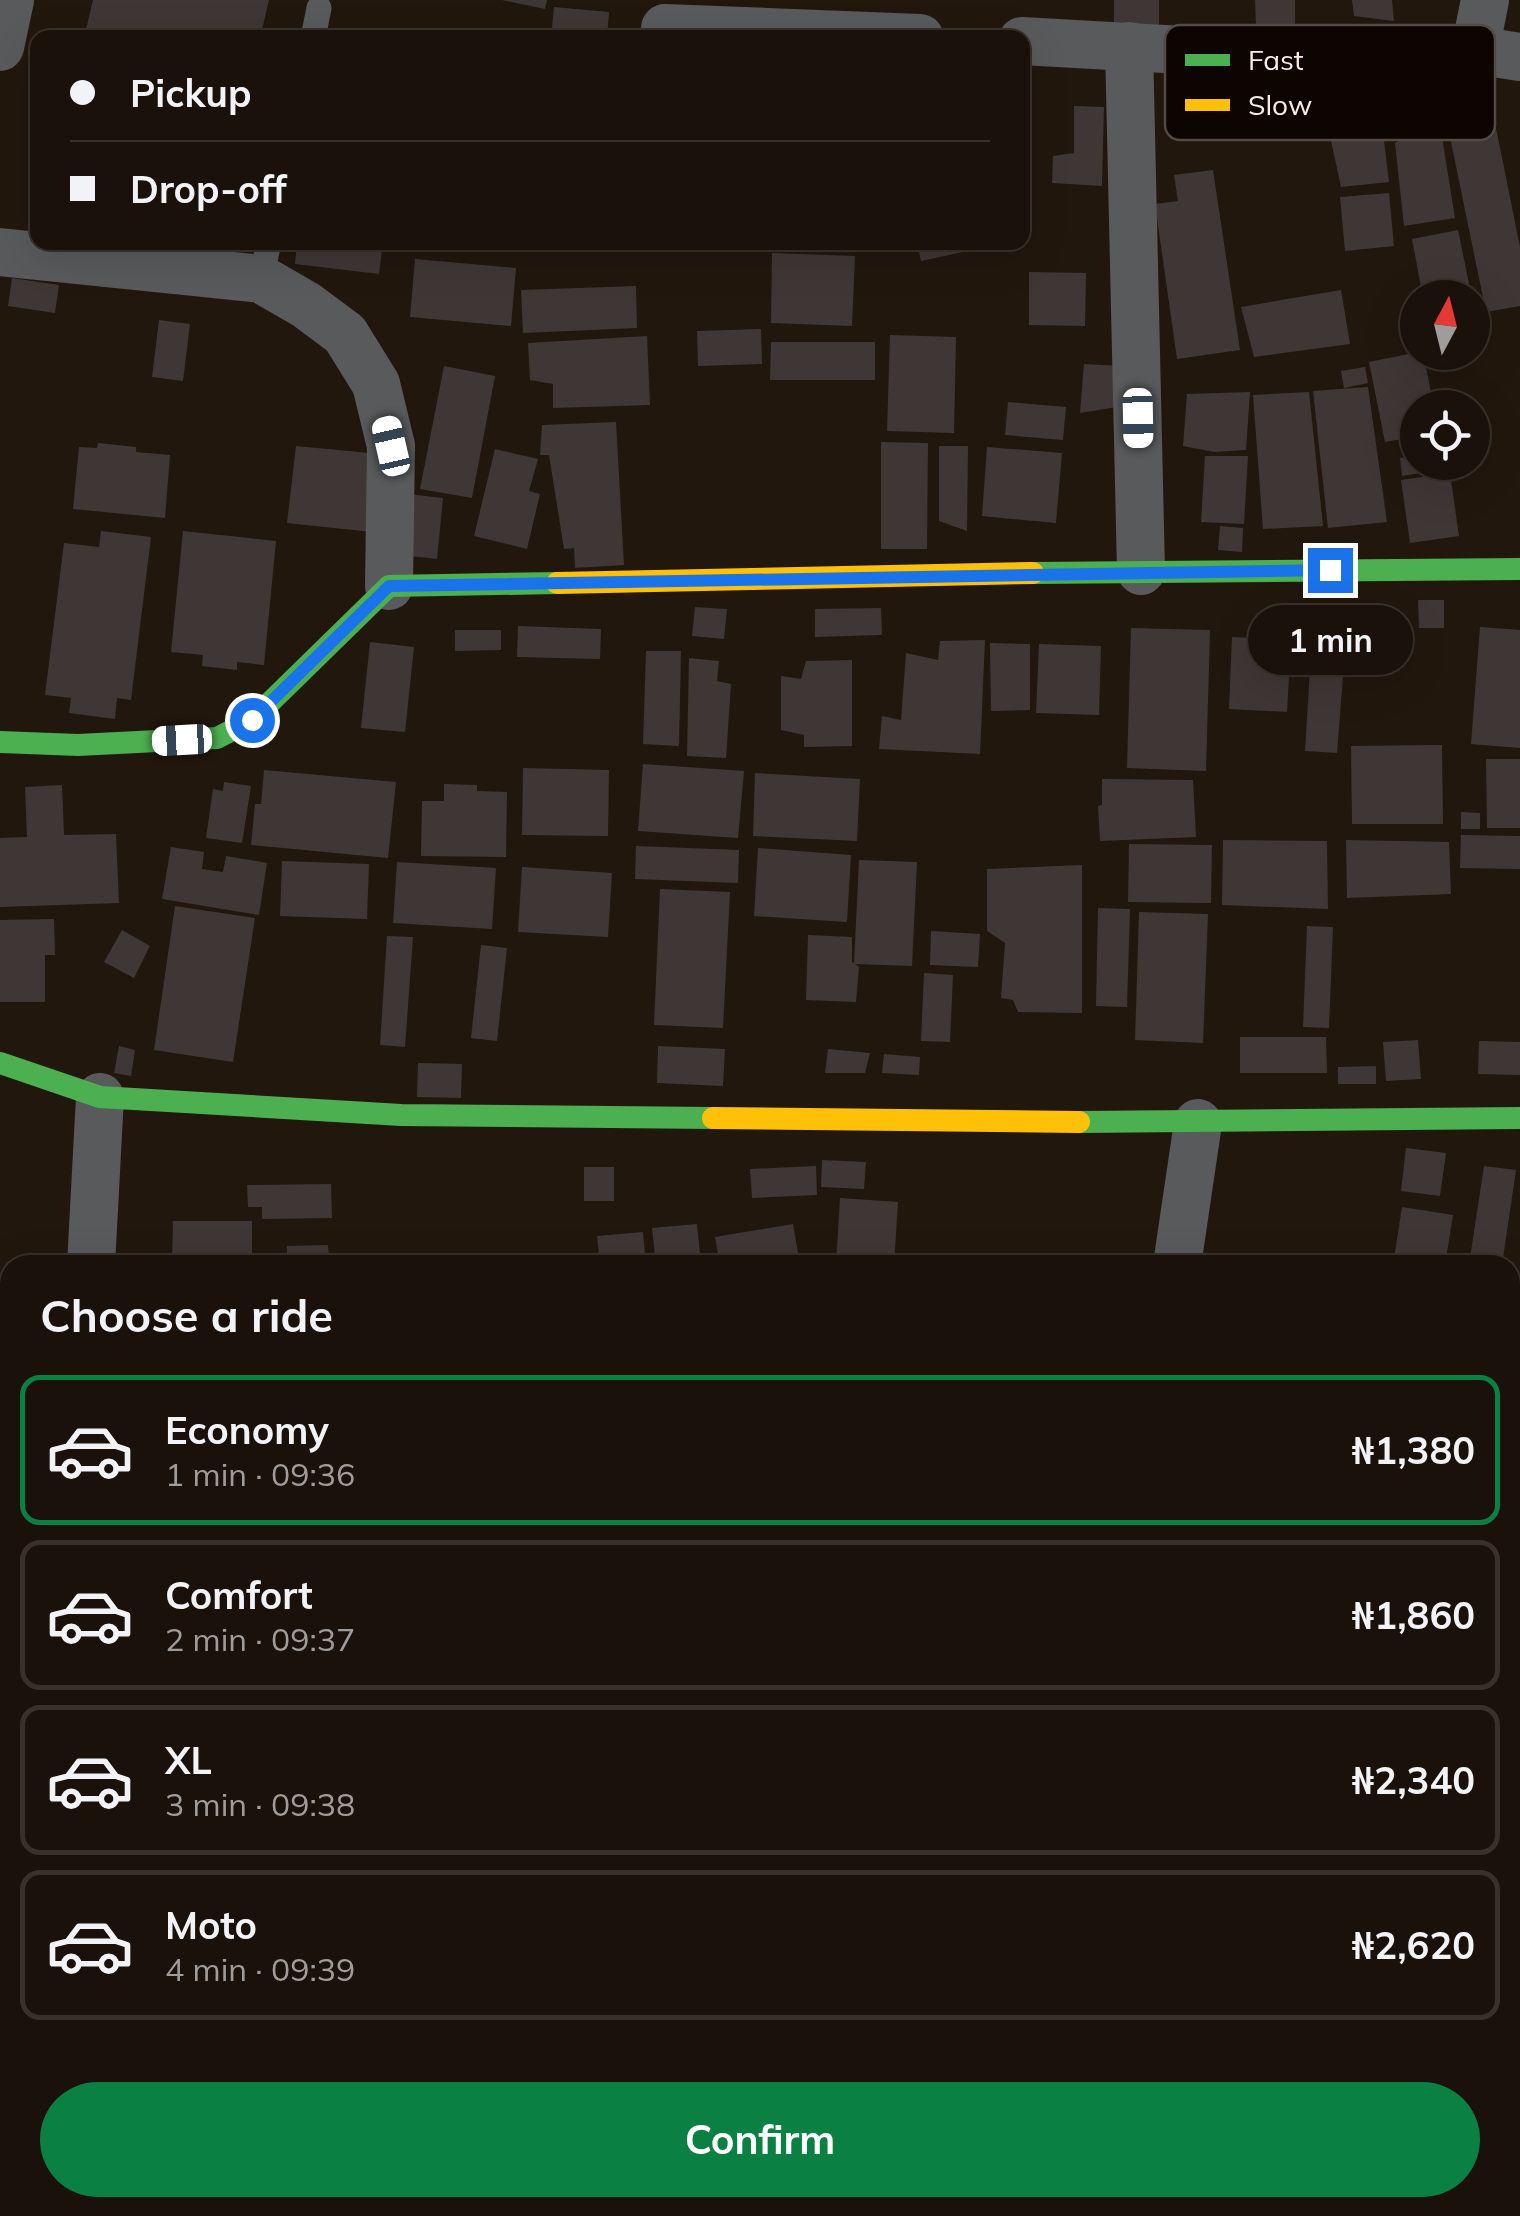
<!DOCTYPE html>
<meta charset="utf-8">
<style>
body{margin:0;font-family:Mulish,sans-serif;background:#231a13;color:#f1f3f6;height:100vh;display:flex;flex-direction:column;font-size:38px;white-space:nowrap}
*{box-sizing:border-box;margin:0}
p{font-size:32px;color:#9f9d9c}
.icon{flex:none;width:55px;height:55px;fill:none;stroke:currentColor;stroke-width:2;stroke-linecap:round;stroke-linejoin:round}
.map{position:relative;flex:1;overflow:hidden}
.drawer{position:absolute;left:0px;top:1255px;width:1520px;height:962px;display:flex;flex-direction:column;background:#1a110a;border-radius:30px 30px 0 0;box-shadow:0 10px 40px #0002,0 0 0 2px #38312b}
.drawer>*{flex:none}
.banner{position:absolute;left:30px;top:30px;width:1000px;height:220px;border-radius:20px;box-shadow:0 10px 40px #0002,0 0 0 2px #38312b;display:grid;align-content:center;height:220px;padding:0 40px;background:#1a110a}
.needle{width:65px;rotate:7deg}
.tools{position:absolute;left:1400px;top:280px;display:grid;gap:20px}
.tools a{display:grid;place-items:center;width:90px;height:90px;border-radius:50%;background:#1a110a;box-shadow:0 10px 40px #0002,0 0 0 2px #38312b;font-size:50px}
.end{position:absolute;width:45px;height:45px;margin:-22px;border:12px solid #1a73e8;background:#fff;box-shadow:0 0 0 5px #fff}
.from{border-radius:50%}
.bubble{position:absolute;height:70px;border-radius:35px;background:#1a110a;box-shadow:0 10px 40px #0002,0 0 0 2px #38312b;font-size:32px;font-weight:700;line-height:70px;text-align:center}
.car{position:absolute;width:30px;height:60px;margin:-30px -15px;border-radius:12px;box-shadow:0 0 8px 2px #0007;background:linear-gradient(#fff 24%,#345 0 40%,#fff 0 76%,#345 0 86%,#fff 0)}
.banner b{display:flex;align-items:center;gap:35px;height:95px;font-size:38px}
.banner b+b{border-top:2px solid #38312b}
.banner i{width:25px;height:25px;background:#f1f3f6}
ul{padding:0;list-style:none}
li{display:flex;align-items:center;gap:30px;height:150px;margin:0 20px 15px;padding:0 20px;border:5px solid #38312b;border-radius:20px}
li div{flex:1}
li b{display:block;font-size:38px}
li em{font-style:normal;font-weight:700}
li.on{border-color:#0b8043}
li>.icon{width:90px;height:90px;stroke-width:1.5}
h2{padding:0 40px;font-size:45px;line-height:120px}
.primary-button{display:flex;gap:20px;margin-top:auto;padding:20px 40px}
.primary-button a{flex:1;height:115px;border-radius:60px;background:#0b8043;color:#fff;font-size:40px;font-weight:700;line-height:115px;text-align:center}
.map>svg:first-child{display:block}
.building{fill:#3e3736}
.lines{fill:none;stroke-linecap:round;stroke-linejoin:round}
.lane{stroke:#585a5b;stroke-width:25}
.street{stroke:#585a5b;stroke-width:48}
.fast{stroke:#4caf50;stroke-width:22}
.slow{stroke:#ffc107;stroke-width:22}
.route{stroke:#1a73e8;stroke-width:12}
.key{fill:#0d0501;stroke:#544a44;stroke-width:2.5}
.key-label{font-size:28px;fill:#faece0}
</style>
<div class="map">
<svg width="1520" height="2216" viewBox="0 0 1520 2216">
<rect width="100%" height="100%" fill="#22170d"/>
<g class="building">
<path d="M 93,0 L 269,0 L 260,38 L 84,38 Z"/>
<path d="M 502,0 L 547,0 L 545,9 Z"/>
<rect x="1114" y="0" width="45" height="31"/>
<path d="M 1255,0 L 1295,0 L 1295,32 L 1256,26 Z"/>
<path d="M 1352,0 L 1392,0 L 1394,21 L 1354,16 Z"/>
<path d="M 554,7 L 609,12 L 607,38 L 551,38 Z"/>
<path d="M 457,29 L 491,36 L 490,38 L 455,38 Z"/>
<path d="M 1074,106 L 1104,107 L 1102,186 L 1052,183 L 1053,156 L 1074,153 Z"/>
<path d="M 1269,108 L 1272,130 L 1191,141 L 1188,117 Z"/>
<path d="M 1381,116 L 1389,182 L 1341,187 L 1327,122 Z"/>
<path d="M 1439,118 L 1455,218 L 1404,226 L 1395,143 Z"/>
<path d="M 1496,128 L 1520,247 L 1520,306 L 1486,312 L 1450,137 Z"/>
<path d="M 1213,170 L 1240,350 L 1177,359 L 1155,204 L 1178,201 L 1174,175 Z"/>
<path d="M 1389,193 L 1394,246 L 1345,251 L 1340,197 Z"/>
<path d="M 1458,230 L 1472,298 L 1423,298 L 1412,239 Z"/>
<path d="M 297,242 L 383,242 L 379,274 L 295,264 Z"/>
<path d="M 917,242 L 1000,242 L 1000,244 L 921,261 Z"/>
<path d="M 772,253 L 855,256 L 852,326 L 771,323 Z"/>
<path d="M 415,259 L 516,268 L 511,326 L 410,317 Z"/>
<path d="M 1029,272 L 1086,273 L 1085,326 L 1029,325 Z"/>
<path d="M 12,278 L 59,285 L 55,313 L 8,306 Z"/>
<path d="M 636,286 L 637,328 L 523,333 L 521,290 Z"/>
<path d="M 1341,290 L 1350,344 L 1254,357 L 1241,307 Z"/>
<path d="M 159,320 L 190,324 L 183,381 L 152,377 Z"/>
<path d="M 761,329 L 762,364 L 698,366 L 697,331 Z"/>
<path d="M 890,335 L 956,337 L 954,433 L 887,431 Z"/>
<path d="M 647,336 L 650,405 L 553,408 L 553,384 L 530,380 L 528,343 Z"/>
<path d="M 771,342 L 875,342 L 875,380 L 770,380 Z"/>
<path d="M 1418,352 L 1423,352 L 1434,408 L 1418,408 L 1418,436 L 1385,442 L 1369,362 Z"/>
<path d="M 1084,364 L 1122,366 L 1117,407 L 1080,413 Z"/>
<path d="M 444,366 L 495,376 L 472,498 L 420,489 Z"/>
<path d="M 1365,367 L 1368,383 L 1344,388 L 1341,371 Z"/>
<path d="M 1368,387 L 1387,522 L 1328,528 L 1313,391 Z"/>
<path d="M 1250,392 L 1246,450 L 1214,452 L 1183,446 L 1187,394 Z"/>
<path d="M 1309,392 L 1323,526 L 1263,529 L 1253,395 Z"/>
<path d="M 1008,402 L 1066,407 L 1063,440 L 1005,435 Z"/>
<path d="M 616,422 L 624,565 L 575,568 L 574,548 L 564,549 L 549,455 L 540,455 L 542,425 Z"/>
<path d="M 881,442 L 928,443 L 927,549 L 881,549 Z"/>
<path d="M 98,443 L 136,447 L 136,452 L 170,455 L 165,518 L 73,509 L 79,447 L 97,448 Z"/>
<path d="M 296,446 L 380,454 L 372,532 L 287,523 Z"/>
<path d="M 939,446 L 968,446 L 967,531 L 939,521 Z"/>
<path d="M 987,447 L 1062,453 L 1056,523 L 982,516 Z"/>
<path d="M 495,449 L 538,459 L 529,491 L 540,494 L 527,549 L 474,536 Z"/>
<path d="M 1205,456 L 1248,456 L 1244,524 L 1201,522 Z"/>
<path d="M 1417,456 L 1420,473 L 1402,476 L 1400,458 Z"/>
<path d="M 1450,473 L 1459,536 L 1410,543 L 1401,480 Z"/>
<path d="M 408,494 L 443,498 L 437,559 L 401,555 Z"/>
<path d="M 1220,526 L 1243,528 L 1242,552 L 1218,550 Z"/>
<path d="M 101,531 L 151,537 L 131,700 L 117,698 L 115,719 L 69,713 L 71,698 L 45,695 L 64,543 L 99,547 Z"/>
<path d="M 183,531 L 276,541 L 264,665 L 237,662 L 237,670 L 202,666 L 203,655 L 171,652 Z"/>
<path d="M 1418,600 L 1444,600 L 1444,628 L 1419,628 Z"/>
<path d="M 695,607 L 727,609 L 724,639 L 692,636 Z"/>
<path d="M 881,608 L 882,635 L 815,637 L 815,609 Z"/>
<path d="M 518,626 L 601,629 L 600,659 L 517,657 Z"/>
<path d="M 1480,627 L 1520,630 L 1520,748 L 1471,744 Z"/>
<path d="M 1131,628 L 1210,630 L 1206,771 L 1127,768 Z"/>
<path d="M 455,630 L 501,630 L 501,650 L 455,651 Z"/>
<path d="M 1312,636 L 1346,638 L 1337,753 L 1305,751 Z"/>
<path d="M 1232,637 L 1291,640 L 1287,712 L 1229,709 Z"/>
<path d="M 985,640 L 980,754 L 879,749 L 882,716 L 901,720 L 906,653 L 938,660 L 940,641 Z"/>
<path d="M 370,642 L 414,647 L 405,732 L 361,728 Z"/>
<path d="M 990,643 L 1030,644 L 1030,710 L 991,711 Z"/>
<path d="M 1039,644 L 1101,646 L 1099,715 L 1036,713 Z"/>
<path d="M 646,651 L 681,651 L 679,746 L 643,744 Z"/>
<path d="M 689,658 L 719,661 L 717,681 L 731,684 L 726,758 L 687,756 Z"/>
<path d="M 852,660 L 852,746 L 804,747 L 804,735 L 781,730 L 781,676 L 801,679 L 806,661 Z"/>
<path d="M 1442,745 L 1443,824 L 1352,824 L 1351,746 Z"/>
<path d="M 1486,759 L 1520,759 L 1520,828 L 1487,828 Z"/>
<path d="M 643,764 L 744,771 L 738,838 L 638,831 Z"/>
<path d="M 523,768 L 609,770 L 608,836 L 522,835 Z"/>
<path d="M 264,770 L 396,782 L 388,858 L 251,845 L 255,804 L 261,804 Z"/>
<path d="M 755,773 L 860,779 L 857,841 L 753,836 Z"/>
<path d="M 1102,779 L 1193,780 L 1196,837 L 1100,841 L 1098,806 L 1102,805 Z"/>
<path d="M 224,782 L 251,786 L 242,843 L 206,838 L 213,789 L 223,791 Z"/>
<path d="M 444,784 L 477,785 L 477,791 L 507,792 L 506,857 L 421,856 L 422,801 L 444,801 Z"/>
<path d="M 62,785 L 64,835 L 116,834 L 119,903 L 0,907 L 0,838 L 27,837 L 25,787 Z"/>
<path d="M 1461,812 L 1480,813 L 1480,829 L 1461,829 Z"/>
<path d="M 1461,835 L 1520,836 L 1520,869 L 1460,868 Z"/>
<path d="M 1223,840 L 1327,841 L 1328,909 L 1222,905 Z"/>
<path d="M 1346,840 L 1449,842 L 1451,894 L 1347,898 Z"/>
<path d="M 1129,844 L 1212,845 L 1211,903 L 1128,902 Z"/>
<path d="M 636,846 L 739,850 L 738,883 L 635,879 Z"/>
<path d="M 171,847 L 204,852 L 202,869 L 223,872 L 226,856 L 267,863 L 259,915 L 162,899 Z"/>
<path d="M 758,848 L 851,855 L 847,922 L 754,916 Z"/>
<path d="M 859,860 L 917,862 L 912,966 L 854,964 Z"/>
<path d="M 282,861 L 369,864 L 367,919 L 280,916 Z"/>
<path d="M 397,862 L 496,868 L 492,929 L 393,923 Z"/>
<path d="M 1082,865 L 1082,1013 L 1018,1012 L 1013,1000 L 1001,998 L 1005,943 L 987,931 L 987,869 Z"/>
<path d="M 522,867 L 612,873 L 608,937 L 518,932 Z"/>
<path d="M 660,889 L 730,892 L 723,1028 L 654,1025 Z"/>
<path d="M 175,906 L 255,918 L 233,1062 L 154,1050 Z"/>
<path d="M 1098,908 L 1130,909 L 1127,1007 L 1096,1006 Z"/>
<path d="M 1139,912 L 1208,914 L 1203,1043 L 1135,1040 Z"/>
<path d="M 54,919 L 55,955 L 45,955 L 45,1002 L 0,1002 L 0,920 Z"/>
<path d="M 1307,926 L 1333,927 L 1329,1028 L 1303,1027 Z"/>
<path d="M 122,930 L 150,946 L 134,978 L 104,962 Z"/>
<path d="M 931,931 L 980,934 L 978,967 L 930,965 Z"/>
<path d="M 808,935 L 852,937 L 852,962 L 859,967 L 856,1002 L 806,1000 Z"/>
<path d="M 387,936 L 413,937 L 405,1047 L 380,1045 Z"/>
<path d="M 481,945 L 507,948 L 497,1041 L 471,1038 Z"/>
<path d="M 924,973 L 953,975 L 950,1042 L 921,1041 Z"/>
<path d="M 1240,1037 L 1326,1037 L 1327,1073 L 1240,1073 Z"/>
<path d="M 1418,1040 L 1421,1079 L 1386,1081 L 1383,1042 Z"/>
<path d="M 1479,1041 L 1520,1042 L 1520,1075 L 1478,1074 Z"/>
<path d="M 119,1046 L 135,1050 L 131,1076 L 114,1073 Z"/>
<path d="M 658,1046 L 725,1049 L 723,1086 L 657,1083 Z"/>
<path d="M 828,1049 L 870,1053 L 865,1073 L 825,1073 Z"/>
<path d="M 884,1054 L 920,1057 L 919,1075 L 882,1073 Z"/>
<path d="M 418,1063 L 462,1064 L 461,1098 L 417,1097 Z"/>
<path d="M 1376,1066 L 1376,1084 L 1338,1084 L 1338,1067 Z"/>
<path d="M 1406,1148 L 1446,1153 L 1440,1196 L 1401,1191 Z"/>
<path d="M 822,1160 L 866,1162 L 864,1189 L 821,1187 Z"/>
<path d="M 816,1166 L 817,1195 L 752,1198 L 750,1169 Z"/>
<path d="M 1484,1166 L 1516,1170 L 1502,1265 L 1469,1265 Z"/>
<rect x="584" y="1167" width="30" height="34"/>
<path d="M 331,1184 L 332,1218 L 262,1219 L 262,1207 L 248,1207 L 247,1185 Z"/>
<path d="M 840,1198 L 898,1202 L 894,1265 L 836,1265 Z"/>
<path d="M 1402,1207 L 1453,1215 L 1445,1265 L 1393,1265 Z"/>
<path d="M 173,1221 L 252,1221 L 252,1265 L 172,1265 Z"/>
<path d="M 697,1224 L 701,1265 L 656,1265 L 652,1228 Z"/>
<path d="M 793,1224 L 800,1265 L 720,1265 L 715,1237 Z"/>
<path d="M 643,1232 L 646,1265 L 600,1265 L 597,1236 Z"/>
<path d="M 328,1245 L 329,1258 L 349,1257 L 349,1265 L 267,1265 L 267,1253 L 287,1253 L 287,1246 Z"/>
<path d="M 1510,1338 L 1520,1339 L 1520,1392 L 1510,1390 Z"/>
<path d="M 1510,1464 L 1520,1465 L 1520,1596 L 1510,1595 Z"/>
<rect x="1510" y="2082" width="10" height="86"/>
<path d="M 157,2208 L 241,2208 L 241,2210 L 158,2216 Z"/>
<rect x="276" y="2208" width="70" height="8"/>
<path d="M 371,2208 L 526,2208 L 527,2216 L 372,2216 Z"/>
<path d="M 600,2208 L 627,2208 L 628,2216 L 601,2216 Z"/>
<path d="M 793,2208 L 851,2208 L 852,2216 L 794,2216 Z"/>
<rect x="867" y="2208" width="59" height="8"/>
<path d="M 1327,2208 L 1381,2208 L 1381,2216 L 1328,2216 Z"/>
</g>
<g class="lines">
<g class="lane">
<path d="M 313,38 L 319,8"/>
<path d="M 261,279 L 269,242"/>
</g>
<g class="street">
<path d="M 665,28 L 920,38"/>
<path d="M 1022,41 L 1413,63 L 1475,50 L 1485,0"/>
<path d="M 1129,46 L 1141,571"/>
<path d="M 0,47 L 10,0"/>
<path d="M 1475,50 L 1520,57"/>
<path d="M 0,252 L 261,279 L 306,305 L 345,334 L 376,384 L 391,446 L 389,586"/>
<path d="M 91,1265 L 100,1097"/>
<path d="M 1177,1265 L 1198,1123"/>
<path d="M 1510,1657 L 1520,1657"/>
<path d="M 0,2042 L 10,2042"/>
<path d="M 86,2208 L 87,2216"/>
<path d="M 577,2208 L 578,2216"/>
<path d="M 1123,2208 L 1124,2216"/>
</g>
<g class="fast">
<path d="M 1033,573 L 1520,569"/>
<path d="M 0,742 L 78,745 L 217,738 L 252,720 L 389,586 L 557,583"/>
<path d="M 0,1063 L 100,1097 L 401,1115 L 713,1118"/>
<path d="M 1079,1122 L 1520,1118"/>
</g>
<g class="slow">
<path d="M 557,583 L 1033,573"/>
<path d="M 713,1118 L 1079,1122"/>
</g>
</g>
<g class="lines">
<path class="route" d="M 252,720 L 389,586 L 1330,570"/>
</g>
<rect x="1165" y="25" width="330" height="115" rx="15" class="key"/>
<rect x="1185" y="54" width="45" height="12" fill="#4caf50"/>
<rect x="1185" y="99" width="45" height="12" fill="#ffc107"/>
<g class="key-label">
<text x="1248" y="70">Fast</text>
<text x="1248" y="115">Slow</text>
</g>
</svg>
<div class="tools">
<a><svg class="needle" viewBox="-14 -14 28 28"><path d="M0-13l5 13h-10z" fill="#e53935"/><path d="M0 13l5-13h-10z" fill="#9f9d9c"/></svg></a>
<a><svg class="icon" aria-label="locate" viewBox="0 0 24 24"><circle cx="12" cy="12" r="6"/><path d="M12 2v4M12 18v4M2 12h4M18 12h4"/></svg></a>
</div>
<i class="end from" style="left:252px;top:720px"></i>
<i class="end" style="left:1330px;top:570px"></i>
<div class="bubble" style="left:1248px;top:605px;width:165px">1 min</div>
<i class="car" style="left:1138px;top:418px;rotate:179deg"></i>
<i class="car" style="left:391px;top:446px;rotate:347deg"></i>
<i class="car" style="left:182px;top:740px;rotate:267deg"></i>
<div class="banner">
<b><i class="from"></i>Pickup</b>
<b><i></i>Drop-off</b>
</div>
<section class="drawer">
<h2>Choose a ride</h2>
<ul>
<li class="on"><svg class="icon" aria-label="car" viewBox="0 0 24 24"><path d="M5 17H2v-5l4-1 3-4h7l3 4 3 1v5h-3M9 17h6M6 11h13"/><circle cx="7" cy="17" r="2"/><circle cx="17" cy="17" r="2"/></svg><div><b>Economy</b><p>1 min · 09:36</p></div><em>₦1,380</em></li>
<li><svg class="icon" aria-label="car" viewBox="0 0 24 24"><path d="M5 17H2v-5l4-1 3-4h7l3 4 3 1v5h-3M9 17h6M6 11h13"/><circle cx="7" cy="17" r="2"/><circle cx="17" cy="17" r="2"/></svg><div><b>Comfort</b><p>2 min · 09:37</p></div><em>₦1,860</em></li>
<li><svg class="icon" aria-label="car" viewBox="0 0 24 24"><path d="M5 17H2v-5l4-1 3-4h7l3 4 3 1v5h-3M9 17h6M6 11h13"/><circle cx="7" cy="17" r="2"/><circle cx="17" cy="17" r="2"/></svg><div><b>XL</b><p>3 min · 09:38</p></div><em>₦2,340</em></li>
<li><svg class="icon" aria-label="car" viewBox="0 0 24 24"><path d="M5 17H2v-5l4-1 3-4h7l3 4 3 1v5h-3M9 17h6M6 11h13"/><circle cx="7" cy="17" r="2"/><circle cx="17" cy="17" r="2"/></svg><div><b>Moto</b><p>4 min · 09:39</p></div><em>₦2,620</em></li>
</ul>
<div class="primary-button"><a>Confirm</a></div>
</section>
</div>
